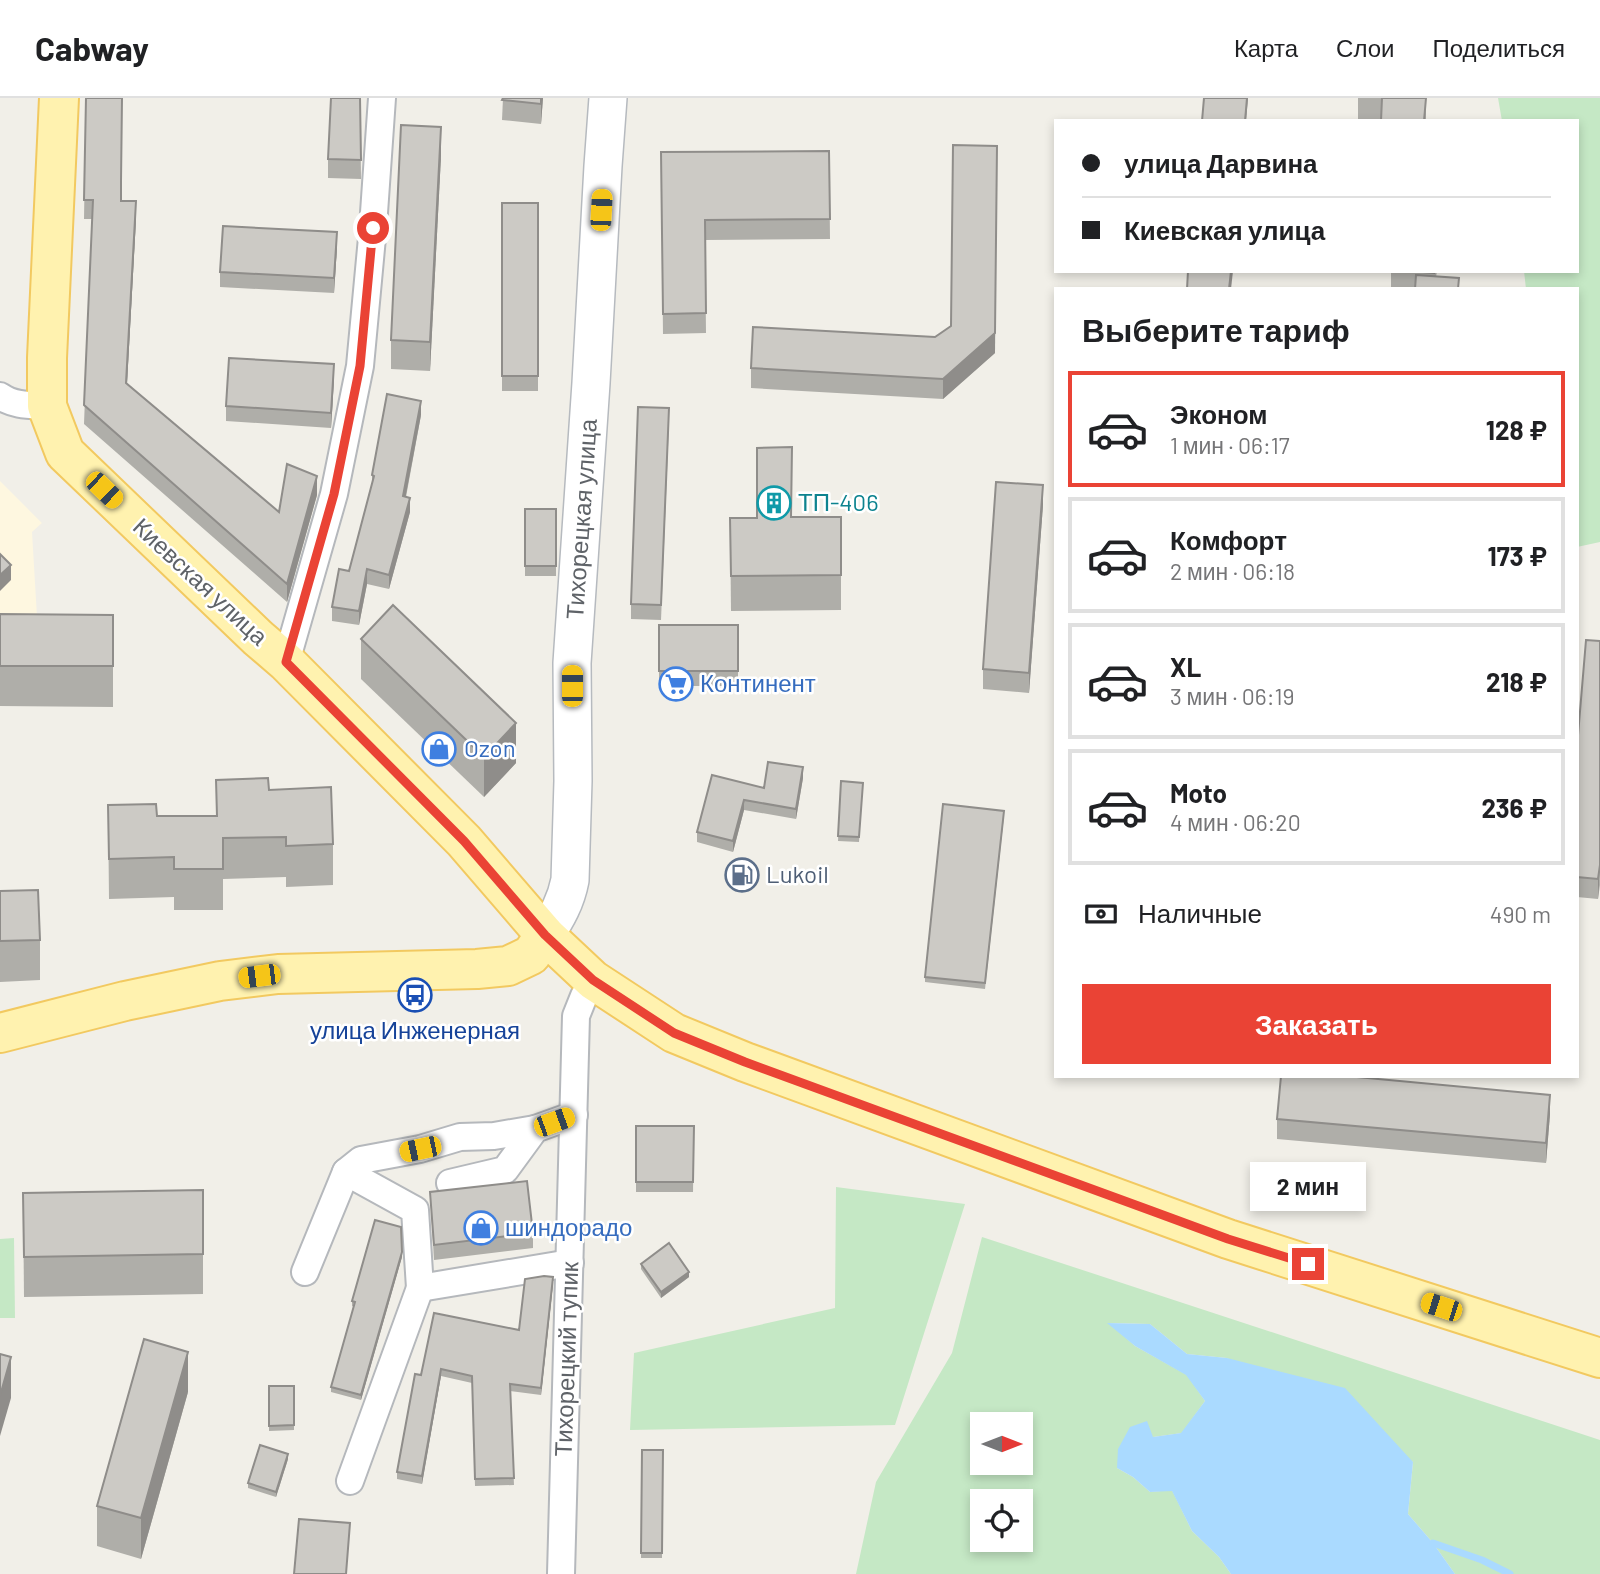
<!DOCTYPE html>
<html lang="ru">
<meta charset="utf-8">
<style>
body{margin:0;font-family:Barlow,sans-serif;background:#f2f2f2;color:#202124;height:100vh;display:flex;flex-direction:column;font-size:26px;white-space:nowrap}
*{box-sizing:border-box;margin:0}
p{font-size:23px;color:#757577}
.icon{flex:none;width:38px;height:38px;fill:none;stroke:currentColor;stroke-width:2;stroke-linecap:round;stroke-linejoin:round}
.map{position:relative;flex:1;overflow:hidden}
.side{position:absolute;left:1054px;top:189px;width:525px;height:791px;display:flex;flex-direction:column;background:#fff;border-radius:0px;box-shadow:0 4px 10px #0003}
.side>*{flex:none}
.guide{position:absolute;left:1054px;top:21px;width:525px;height:154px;border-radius:0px;box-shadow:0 4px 10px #0003;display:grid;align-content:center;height:154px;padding:0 28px;background:#fff}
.needle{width:46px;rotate:90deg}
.tools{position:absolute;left:970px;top:1314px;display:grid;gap:14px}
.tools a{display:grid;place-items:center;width:63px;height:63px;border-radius:0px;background:#fff;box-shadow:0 4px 10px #0003;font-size:35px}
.end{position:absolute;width:32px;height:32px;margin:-16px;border:9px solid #ea4335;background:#fff;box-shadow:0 0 0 4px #fff}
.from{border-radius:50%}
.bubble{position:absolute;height:49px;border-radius:0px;background:#fff;box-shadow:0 4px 10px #0003;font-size:23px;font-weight:700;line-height:49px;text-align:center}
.car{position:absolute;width:21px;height:42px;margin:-21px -10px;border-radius:9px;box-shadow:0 0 5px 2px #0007;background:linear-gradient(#f5c518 24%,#345 0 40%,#f5c518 0 76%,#345 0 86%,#f5c518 0)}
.guide b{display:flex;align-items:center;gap:24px;height:66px;font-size:26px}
.guide b+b{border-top:2px solid #e0e0e0}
.guide i{width:18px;height:18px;background:#202124}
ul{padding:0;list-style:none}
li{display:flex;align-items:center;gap:21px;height:116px;margin:0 14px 10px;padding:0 14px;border:4px solid #e0e0e0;border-radius:0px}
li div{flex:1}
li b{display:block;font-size:26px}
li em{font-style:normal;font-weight:700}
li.on{border-color:#ea4335}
li>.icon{width:63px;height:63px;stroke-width:1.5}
h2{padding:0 28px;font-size:32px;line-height:84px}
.pay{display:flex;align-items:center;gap:18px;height:77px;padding:0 28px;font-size:26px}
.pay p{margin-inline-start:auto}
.action{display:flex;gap:14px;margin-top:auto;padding:14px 28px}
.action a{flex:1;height:80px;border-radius:0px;background:#ea4335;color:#fff;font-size:28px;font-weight:700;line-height:80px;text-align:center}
header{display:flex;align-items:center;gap:42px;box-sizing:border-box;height:98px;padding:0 35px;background:#fff;border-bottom:2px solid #e0e0e0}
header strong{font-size:33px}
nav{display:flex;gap:38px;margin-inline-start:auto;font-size:24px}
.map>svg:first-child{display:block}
.commercial{fill:#fef7e0}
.green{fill:#c5e8c5;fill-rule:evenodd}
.water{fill:#aadaff}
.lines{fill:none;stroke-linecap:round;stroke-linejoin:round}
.stream{stroke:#aadaff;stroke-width:7}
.street-casing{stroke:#b5b8bc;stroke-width:30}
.secondary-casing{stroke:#b6babf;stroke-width:40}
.primary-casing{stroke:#f2c960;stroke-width:42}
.street{stroke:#fff;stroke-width:26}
.secondary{stroke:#fff;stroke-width:37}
.primary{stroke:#fff2af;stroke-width:38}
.wall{fill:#afaea9}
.shaded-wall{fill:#8f8d8a}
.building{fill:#cccac5;stroke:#8f8d8a;stroke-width:2}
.route{stroke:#ea4335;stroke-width:9}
.labels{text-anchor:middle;stroke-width:5;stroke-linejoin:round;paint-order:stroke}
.culture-label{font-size:24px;fill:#0d838f;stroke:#fff;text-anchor:start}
.street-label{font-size:24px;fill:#5f6368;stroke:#fff}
.shop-label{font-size:24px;fill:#366cbe;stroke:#fff;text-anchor:start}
.service-label{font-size:24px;fill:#4e5e75;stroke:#fff;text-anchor:start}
.transit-label{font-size:24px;fill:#164399;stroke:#fff}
</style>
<header>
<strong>Cabway</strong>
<nav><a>Карта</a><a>Слои</a><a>Поделиться</a></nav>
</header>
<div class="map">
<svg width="1600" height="1476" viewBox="0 0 1600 1476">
<rect width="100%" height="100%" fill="#f1efe8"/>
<path class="commercial" d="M 0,383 L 42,425 L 32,434 L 37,519 L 0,520 Z"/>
<g class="green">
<path d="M 1498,0 L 1600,0 L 1600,444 L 1577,449 L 1577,191 L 1526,191 L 1524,173 L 1577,173 L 1577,23 L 1502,23 Z"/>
<path d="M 836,1089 L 965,1106 L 895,1327 L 630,1332 L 634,1255 L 835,1210 Z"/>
<path d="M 982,1139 L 1600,1342 L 1600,1476 L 1455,1476 L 1433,1445 L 1408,1416 L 1413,1364 L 1227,1260 L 1187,1256 L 1150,1226 L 1109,1225 L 1135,1248 L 1187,1277 L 1205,1303 L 1182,1335 L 1153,1339 L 1117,1370 L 1133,1379 L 1150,1394 L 1172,1392 L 1192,1433 L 1219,1459 L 1231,1476 L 856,1476 L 876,1384 L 952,1255 ZM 982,1326 L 1020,1326 L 1020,1365 L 982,1365 ZM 982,1404 L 1020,1404 L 1020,1442 L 982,1442 Z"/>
<path d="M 14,1140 L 15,1220 L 0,1220 L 0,1141 Z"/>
</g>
<path class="water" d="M 1107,1225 L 1150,1226 L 1187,1256 L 1227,1260 L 1345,1290 L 1413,1364 L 1408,1416 L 1433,1445 L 1455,1476 L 1231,1476 L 1219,1459 L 1192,1433 L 1172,1393 L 1150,1394 L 1133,1379 L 1117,1370 L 1118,1351 L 1130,1329 L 1147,1323 L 1153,1339 L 1181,1335 L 1205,1303 L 1186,1277 L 1135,1248 Z"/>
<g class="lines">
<path class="stream" d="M 1433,1445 L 1482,1462 L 1510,1476"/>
<defs>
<g id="street">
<path d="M 0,298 C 14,308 31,307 47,308"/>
<path d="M 286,564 L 334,396 L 360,268 L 373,129 L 382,0"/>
<path d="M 346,1074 L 415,1112 L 420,1190 L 570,1165"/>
<path d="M 450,1085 L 505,1072 L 535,1031 L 574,1017"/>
<path d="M 305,1174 L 346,1074 L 361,1062 L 420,1051 L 460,1039 L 494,1038 L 535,1031"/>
<path d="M 350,1383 L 420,1190"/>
<path d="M 561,1476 L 576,918 L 584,898 L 593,882"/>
</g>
<path id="secondary" d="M 545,837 C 557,819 566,803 570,782 L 573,683 L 572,565 L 591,285 L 603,68 L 608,0"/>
<g id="primary">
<path d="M 59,0 L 47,260 L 47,308 L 65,355 L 258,540 L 286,564 L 464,743 L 545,837 L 593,882 L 674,935 L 745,964 L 1228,1141 L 1600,1260"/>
<path d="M 0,935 L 125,903 L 220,883 L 278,876 L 477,871 L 508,868 L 531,857 L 545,837"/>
</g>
</defs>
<use href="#street" class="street-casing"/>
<use href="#secondary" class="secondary-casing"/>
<use href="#primary" class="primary-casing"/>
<use href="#street" class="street"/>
<use href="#secondary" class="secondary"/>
<use href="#primary" class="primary"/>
</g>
<g class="wall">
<path d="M 86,0 L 121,91 L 121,103 L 136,121 L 127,286 L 279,414 L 317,397 L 287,504 L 84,326 L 92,121 L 84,121 Z"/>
<path d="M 360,0 L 361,81 L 328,80 L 328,61 Z"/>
<path d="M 503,0 L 543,0 L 541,26 L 502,22 Z"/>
<rect x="1358" y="0" width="68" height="23"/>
<path d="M 829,53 L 830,141 L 705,142 L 706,235 L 663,236 L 661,54 Z"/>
<path d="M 441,58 L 430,273 L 391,271 L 391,242 Z"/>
<rect x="502" y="105" width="36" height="188"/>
<path d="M 337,149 L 334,195 L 220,189 L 220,174 Z"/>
<path d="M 1391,173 L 1437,173 L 1436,179 L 1459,191 L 1391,191 Z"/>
<path d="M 995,255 L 943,301 L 751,290 L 751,270 Z"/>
<path d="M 334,281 L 331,330 L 226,323 L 226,308 Z"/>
<path d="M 421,317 L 406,399 L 410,414 L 389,491 L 367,486 L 359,527 L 332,523 L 332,509 L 349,473 L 372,388 L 372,377 Z"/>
<path d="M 669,325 L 661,522 L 631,521 L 631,506 Z"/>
<path d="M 1043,407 L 1029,595 L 983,591 L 983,571 Z"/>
<rect x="525" y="411" width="31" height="67"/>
<path d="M 841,419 L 841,512 L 731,513 L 730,420 Z"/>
<path d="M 0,516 L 113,517 L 113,609 L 0,608 Z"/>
<rect x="659" y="527" width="79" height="61"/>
<path d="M 361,541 L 516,665 L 484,699 L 361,581 Z"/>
<path d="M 1600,543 L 1600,787 L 1598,801 L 1577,799 L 1577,649 Z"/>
<path d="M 712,677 L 764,690 L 803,680 L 796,721 L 744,712 L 733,754 L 697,744 L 697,734 Z"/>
<path d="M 216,682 L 333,746 L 333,787 L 286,789 L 286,779 L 223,781 L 223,812 L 174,812 L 174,799 L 109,801 L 108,707 L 157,718 L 216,718 Z"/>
<path d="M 841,683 L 863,685 L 859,744 L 838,743 Z"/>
<path d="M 1004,718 L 985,891 L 925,884 L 925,879 Z"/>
<path d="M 0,793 L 40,842 L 40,882 L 0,884 Z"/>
<path d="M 1550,1016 L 1546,1065 L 1277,1041 L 1277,1021 Z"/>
<path d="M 636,1028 L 694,1028 L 693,1094 L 636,1094 Z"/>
<path d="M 430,1094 L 533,1135 L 533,1150 L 434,1162 Z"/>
<path d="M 23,1095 L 203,1156 L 203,1196 L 24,1199 Z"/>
<path d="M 402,1159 L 361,1302 L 331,1294 L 331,1289 L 354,1209 L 352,1208 L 352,1203 Z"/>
<path d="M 641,1166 L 689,1179 L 661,1200 L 641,1171 Z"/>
<path d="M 553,1186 L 541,1297 L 510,1293 L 514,1387 L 475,1388 L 472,1285 L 441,1278 L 422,1386 L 397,1381 L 397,1374 L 421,1277 L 519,1232 Z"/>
<path d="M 269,1288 L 294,1288 L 294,1332 L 269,1333 Z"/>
<path d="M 188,1294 L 141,1461 L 97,1448 L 97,1408 Z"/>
<path d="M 642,1352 L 663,1352 L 662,1460 L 641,1460 Z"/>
<path d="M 288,1361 L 276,1399 L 248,1390 L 248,1385 Z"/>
</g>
<g class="shaded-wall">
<path d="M 541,0 L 543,0 L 541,26 Z"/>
<path d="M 1247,0 L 1248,0 L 1246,23 L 1245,23 Z"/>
<path d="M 441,29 L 441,58 L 430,273 L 430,244 Z"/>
<path d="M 997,48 L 995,255 L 943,301 L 943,281 Z"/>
<path d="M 136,103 L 136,121 L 126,304 L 126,285 Z"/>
<path d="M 337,134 L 337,149 L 334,195 L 334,180 Z"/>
<path d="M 1231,173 L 1233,173 L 1231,191 L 1229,191 Z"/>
<path d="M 334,266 L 334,281 L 331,330 L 331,315 Z"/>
<path d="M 421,303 L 421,317 L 403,412 L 403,398 Z"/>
<path d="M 317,378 L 317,397 L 287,504 L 287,486 Z"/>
<path d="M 1043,387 L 1043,407 L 1029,595 L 1029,575 Z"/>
<path d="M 410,400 L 410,414 L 389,491 L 389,477 Z"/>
<path d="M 11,467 L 11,482 L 0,493 L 0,477 Z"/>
<path d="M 367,471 L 367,486 L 359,527 L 359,513 Z"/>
<path d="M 516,625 L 516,665 L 484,699 L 484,659 Z"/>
<path d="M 803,669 L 803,680 L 796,721 L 796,711 Z"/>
<path d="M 744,702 L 744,712 L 733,754 L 733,743 Z"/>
<path d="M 1599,767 L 1599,787 L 1598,801 L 1598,781 Z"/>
<path d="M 1550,997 L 1550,1016 L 1546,1065 L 1546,1045 Z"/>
<path d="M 402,1154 L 402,1159 L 361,1302 L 361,1297 Z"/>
<path d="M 689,1174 L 689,1179 L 661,1200 L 661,1194 Z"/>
<path d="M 553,1179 L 553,1186 L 541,1297 L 541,1290 Z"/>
<path d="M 188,1254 L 188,1294 L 141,1461 L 141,1420 Z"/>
<path d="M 11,1259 L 11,1300 L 0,1338 L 0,1298 Z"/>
<path d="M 441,1271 L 441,1278 L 422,1386 L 422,1378 Z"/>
<path d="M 288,1356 L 288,1361 L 276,1399 L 276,1394 Z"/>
</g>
<g class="building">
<path d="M 86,0 L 122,0 L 121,84 L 121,103 L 136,103 L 126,285 L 279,414 L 287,366 L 317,378 L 287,486 L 84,307 L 93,102 L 84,102 Z"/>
<path d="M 331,0 L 360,0 L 361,62 L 328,61 Z"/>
<path d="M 503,0 L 541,0 L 541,6 L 502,2 Z"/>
<path d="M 1204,0 L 1247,0 L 1245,23 L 1202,23 Z"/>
<path d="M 1382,0 L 1426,0 L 1424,23 L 1381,23 Z"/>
<path d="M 401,27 L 441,29 L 430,244 L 391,242 Z"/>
<path d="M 953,47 L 997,48 L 995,235 L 943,281 L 751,270 L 753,229 L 935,239 L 951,228 Z"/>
<path d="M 829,53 L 830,121 L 705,122 L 706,215 L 663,216 L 661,54 Z"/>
<rect x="502" y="105" width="36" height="173"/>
<path d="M 223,128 L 337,134 L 334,180 L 220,174 Z"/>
<path d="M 1188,173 L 1231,173 L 1229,191 L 1187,191 Z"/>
<path d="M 1411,173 L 1434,173 L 1434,175 Z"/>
<path d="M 1416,177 L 1459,180 L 1458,191 L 1415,191 Z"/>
<path d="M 229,260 L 334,266 L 331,315 L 226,308 Z"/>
<path d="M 387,296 L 421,303 L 403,398 L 410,400 L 389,477 L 367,471 L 359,513 L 332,509 L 339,471 L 349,473 L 374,378 L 372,377 Z"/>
<path d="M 638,309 L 669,310 L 661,507 L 631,506 Z"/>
<path d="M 792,349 L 791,419 L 841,419 L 841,477 L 731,478 L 730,420 L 757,420 L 757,350 Z"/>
<path d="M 996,384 L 1043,387 L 1029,575 L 983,571 Z"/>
<rect x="525" y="411" width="31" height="57"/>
<path d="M 0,456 L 11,467 L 0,477 Z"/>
<path d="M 393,507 L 516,625 L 484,659 L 361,541 Z"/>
<path d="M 0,516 L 113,517 L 113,568 L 0,568 Z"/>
<rect x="659" y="527" width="79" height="46"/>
<path d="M 1586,542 L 1600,543 L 1600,767 L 1598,781 L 1577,779 L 1577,649 Z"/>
<path d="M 768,664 L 803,669 L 796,711 L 744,702 L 733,743 L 697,734 L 712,677 L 764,690 Z"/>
<path d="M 268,680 L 269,692 L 331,689 L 333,746 L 286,748 L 286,739 L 223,740 L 223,771 L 174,771 L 174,759 L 109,761 L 108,707 L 156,706 L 157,718 L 217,718 L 216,682 Z"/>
<path d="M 841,683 L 863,685 L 859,739 L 838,738 Z"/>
<path d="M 943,706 L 1004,713 L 985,885 L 925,879 Z"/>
<path d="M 38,792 L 40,842 L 0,843 L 0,793 Z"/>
<path d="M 1281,978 L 1346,978 L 1550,997 L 1546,1045 L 1277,1021 Z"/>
<path d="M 636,1028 L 694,1028 L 693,1084 L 636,1084 Z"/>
<path d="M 527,1083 L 533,1135 L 434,1147 L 430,1094 Z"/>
<path d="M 203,1092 L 203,1156 L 24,1159 L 23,1095 Z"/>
<path d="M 375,1122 L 401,1129 L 402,1154 L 361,1297 L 331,1289 L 355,1204 L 352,1203 Z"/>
<path d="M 669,1145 L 689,1174 L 661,1194 L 641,1166 Z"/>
<path d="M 544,1178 L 553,1179 L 541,1290 L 510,1286 L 514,1380 L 475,1381 L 472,1278 L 441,1271 L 422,1378 L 397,1374 L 415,1276 L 421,1277 L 434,1215 L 519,1232 L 525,1181 Z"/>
<path d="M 144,1241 L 188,1254 L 141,1420 L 97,1408 Z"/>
<path d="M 0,1256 L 11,1259 L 0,1298 Z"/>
<path d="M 269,1288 L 294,1288 L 294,1327 L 269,1328 Z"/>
<path d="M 260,1347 L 288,1356 L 276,1394 L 248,1385 Z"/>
<path d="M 642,1352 L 663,1352 L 662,1455 L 641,1455 Z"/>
<path d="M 299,1421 L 350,1425 L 346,1476 L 294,1476 Z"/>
</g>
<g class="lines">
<path class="route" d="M 373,130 L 360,268 L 334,396 L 286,564 L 464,743 L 545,837 L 593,882 L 674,935 L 745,964 L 1152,1113 L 1228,1141 L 1308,1166"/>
</g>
<defs>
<symbol id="building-ring" viewBox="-11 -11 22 22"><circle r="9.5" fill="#fff" stroke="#0f9aa8" stroke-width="1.5"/><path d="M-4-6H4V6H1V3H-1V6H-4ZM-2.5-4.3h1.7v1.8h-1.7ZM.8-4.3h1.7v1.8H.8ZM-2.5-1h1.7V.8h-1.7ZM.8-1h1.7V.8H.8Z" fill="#0f9aa8"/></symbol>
<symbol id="supermarket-ring" viewBox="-11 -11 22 22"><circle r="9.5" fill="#fff" stroke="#3f7fe0" stroke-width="1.5"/><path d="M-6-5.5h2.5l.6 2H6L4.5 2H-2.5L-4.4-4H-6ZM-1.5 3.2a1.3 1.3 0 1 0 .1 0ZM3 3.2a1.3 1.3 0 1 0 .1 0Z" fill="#3f7fe0"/></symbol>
<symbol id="shop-ring" viewBox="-11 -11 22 22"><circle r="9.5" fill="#fff" stroke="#3f7fe0" stroke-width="1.5"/><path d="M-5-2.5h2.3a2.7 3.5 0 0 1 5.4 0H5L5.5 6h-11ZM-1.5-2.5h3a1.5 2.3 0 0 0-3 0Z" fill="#3f7fe0"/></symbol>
<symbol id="fuel-ring" viewBox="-11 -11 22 22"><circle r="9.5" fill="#fff" stroke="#5c6f8a" stroke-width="1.5"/><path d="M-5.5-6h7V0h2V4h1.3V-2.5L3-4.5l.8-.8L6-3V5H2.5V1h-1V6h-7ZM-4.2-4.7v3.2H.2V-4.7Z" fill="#5c6f8a"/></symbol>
<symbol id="bus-ring" viewBox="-11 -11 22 22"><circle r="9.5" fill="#fff" stroke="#1a4fb4" stroke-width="1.5"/><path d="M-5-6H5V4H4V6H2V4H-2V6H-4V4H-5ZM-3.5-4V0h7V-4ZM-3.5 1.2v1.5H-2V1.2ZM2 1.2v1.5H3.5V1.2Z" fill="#1a4fb4"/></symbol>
</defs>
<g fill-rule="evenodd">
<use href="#building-ring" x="755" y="386" width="38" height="38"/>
<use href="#supermarket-ring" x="657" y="567" width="38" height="38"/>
<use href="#shop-ring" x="420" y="632" width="38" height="38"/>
<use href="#fuel-ring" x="723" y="758" width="38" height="38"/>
<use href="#bus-ring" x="396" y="878" width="38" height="38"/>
<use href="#shop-ring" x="462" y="1111" width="38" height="38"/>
</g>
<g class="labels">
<g class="culture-label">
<text x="798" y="413">ТП-406</text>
</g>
<g class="street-label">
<text transform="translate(582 421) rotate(-86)" y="8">Тихорецкая улица</text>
<text transform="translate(200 484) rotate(43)" y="8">Киевская улица</text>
<text transform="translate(567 1261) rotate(-88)" y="8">Тихорецкий тупик</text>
</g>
<g class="shop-label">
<text x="700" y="594">Континент</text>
<text x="464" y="659">Ozon</text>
<text x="505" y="1138">шиндорадо</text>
</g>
<g class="service-label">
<text x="766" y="785">Lukoil</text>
</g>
<g class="transit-label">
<text x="415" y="941">улица Инженерная</text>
</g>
</g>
</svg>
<div class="tools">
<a><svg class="needle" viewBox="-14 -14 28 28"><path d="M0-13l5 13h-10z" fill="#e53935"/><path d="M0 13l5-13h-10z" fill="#757577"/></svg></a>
<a><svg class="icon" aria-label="locate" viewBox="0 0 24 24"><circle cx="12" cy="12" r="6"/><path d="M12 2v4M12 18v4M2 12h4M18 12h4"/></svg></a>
</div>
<i class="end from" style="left:373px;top:130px"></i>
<i class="end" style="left:1308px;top:1166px"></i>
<div class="bubble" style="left:1250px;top:1064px;width:116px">2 мин</div>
<i class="car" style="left:601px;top:112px;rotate:3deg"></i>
<i class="car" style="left:104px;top:392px;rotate:134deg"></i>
<i class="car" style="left:572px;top:588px;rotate:0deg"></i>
<i class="car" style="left:259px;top:878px;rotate:263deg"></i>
<i class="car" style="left:554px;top:1024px;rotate:70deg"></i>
<i class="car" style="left:420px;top:1051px;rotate:258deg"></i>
<i class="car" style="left:1441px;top:1209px;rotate:288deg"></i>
<div class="guide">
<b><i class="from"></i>улица Дарвина</b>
<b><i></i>Киевская улица</b>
</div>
<section class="side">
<h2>Выберите тариф</h2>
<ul>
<li class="on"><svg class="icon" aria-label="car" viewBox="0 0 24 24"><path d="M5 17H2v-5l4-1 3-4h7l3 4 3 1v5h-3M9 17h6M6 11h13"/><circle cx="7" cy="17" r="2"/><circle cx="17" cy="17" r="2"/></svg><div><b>Эконом</b><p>1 мин · 06:17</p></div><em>128 ₽</em></li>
<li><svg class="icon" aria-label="car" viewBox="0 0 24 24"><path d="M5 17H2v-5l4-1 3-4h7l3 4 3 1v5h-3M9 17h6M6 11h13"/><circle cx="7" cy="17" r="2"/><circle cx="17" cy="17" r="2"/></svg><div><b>Комфорт</b><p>2 мин · 06:18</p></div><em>173 ₽</em></li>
<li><svg class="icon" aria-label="car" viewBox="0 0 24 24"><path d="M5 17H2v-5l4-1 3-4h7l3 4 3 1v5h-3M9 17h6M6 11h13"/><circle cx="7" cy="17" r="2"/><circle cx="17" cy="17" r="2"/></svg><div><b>XL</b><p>3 мин · 06:19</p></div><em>218 ₽</em></li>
<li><svg class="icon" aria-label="car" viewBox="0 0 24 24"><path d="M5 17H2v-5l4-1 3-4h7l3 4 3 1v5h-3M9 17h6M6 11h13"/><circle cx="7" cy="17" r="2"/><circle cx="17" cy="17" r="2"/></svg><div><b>Moto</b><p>4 мин · 06:20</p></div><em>236 ₽</em></li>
</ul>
<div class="pay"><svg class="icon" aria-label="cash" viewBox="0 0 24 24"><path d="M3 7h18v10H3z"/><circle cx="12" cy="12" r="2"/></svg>Наличные<p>490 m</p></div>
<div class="action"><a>Заказать</a></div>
</section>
</div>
